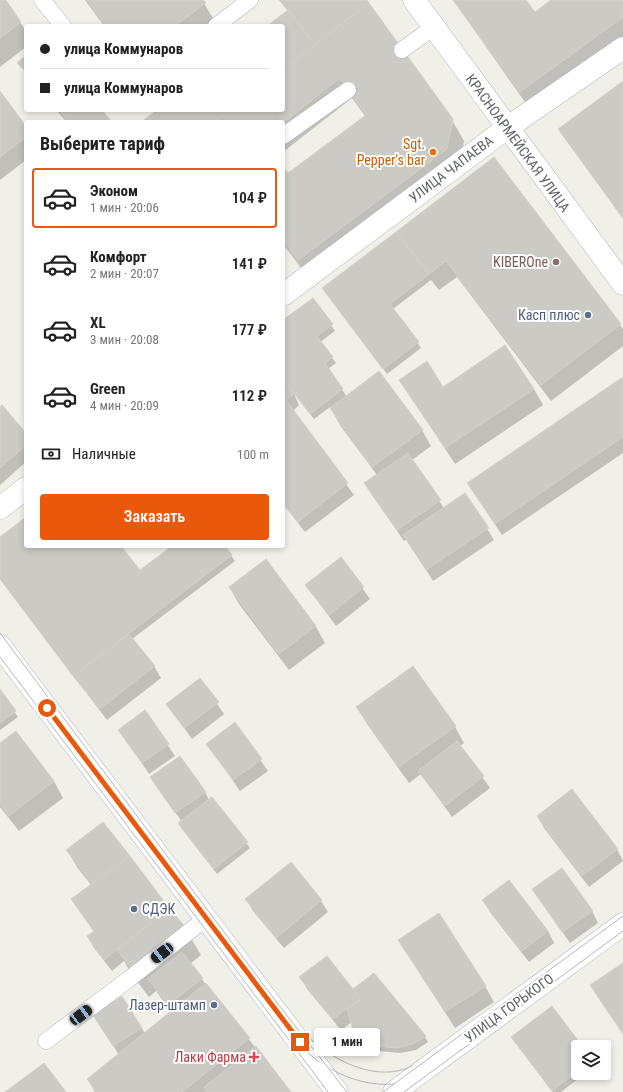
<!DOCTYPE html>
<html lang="ru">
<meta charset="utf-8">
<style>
body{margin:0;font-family:"Roboto Condensed",sans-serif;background:#f6f6f6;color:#222;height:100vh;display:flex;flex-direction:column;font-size:15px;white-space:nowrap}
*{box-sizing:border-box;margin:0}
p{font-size:13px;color:#767676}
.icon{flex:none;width:22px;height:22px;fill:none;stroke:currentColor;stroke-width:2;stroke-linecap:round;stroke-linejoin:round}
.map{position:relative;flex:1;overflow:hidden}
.side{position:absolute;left:24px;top:120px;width:261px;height:428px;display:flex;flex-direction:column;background:#fff;border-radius:4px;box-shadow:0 2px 6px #0003}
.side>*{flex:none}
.hud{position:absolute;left:24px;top:24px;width:261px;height:88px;border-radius:4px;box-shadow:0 2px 6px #0003;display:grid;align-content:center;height:88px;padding:0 16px;background:#fff}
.fabs{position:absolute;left:571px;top:1040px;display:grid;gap:8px}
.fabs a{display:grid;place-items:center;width:40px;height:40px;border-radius:4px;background:#fff;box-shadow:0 2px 6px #0003;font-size:20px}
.end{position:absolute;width:18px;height:18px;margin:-9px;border:5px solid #ea580c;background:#fff;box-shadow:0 0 0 2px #fff}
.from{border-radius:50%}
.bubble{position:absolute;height:28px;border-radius:4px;background:#fff;box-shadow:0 2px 6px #0003;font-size:13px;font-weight:600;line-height:28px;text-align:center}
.car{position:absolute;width:12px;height:24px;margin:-12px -6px;border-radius:5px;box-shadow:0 0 3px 1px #0007;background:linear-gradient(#222 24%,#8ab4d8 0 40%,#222 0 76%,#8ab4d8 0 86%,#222 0)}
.hud b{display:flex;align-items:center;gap:14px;height:38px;font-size:15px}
.hud b+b{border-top:1px solid #e0e0e0}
.hud i{width:10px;height:10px;background:#222}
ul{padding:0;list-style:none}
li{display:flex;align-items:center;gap:12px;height:60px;margin:0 8px 6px;padding:0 8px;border:2px solid transparent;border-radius:4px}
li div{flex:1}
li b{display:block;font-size:15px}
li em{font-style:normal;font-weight:600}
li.current{border-color:#ea580c}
li>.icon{width:36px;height:36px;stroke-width:1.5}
h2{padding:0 16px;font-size:18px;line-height:48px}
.pay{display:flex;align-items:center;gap:10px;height:44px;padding:0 16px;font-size:15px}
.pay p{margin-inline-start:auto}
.action{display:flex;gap:8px;margin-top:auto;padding:8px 16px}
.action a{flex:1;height:46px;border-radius:4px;background:#ea580c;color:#fff;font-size:16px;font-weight:600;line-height:46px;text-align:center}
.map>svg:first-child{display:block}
.shadow{fill:#0003}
.building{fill:#cccac4;stroke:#d5d1c6}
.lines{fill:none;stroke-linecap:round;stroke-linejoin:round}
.lane-casing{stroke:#b5b7bb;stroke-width:17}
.street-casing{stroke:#b5b7bb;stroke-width:23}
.secondary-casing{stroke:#b6b9be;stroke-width:23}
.lane{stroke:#fff;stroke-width:16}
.street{stroke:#fff;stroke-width:22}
.secondary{stroke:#fff;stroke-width:22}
.tram{stroke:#b5b6b7;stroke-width:1}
.route{stroke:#ea580c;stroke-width:5}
.food-dot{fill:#e8710a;stroke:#fff;stroke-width:1.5}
.education-dot{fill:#8d6e63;stroke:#fff;stroke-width:1.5}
.service-dot{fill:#5c6f8a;stroke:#fff;stroke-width:1.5}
.health-dot{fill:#e0444e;stroke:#fff;stroke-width:1.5}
.labels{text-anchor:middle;stroke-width:4;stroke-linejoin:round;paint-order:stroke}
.street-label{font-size:14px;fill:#5f6267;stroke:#fff}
.food-label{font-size:14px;fill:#c56008;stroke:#fff;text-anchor:end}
.education-label{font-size:14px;fill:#785e54;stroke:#fff;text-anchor:end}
.service-label{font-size:14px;fill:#4e5e75;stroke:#fff;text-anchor:end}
.health-label{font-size:14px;fill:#be3a42;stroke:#fff;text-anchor:end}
</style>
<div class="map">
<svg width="623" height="1092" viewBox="0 0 623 1092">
<rect width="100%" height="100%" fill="#f0efe8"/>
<g class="shadow">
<path d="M 0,0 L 5,0 L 26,31 L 26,47 L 0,67 Z"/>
<path d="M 85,0 L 202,0 L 214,20 L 206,26 L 104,26 Z"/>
<path d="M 279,0 L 366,0 L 368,3 L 310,47 L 452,120 L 464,141 L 459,169 L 310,280 L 283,244 L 283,168 L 288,175 L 365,116 L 352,98 L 283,152 L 283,122 L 143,122 L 158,110 L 283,110 L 283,26 L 268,26 L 288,11 Z"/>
<path d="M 453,0 L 525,0 L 534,13 L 553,0 L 623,0 L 623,46 L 532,112 Z"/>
<path d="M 623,82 L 623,219 L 559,129 Z"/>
<path d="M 0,93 L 26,127 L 26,160 L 0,180 Z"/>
<path d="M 56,110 L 101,110 L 111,122 L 67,122 Z"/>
<path d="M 494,159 L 623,329 L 623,346 L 551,401 L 457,277 L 439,290 L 431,280 L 393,309 L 421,348 L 387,374 L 327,294 Z"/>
<path d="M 313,299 L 335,331 L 320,342 L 336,363 L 328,369 L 347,397 L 422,430 L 431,446 L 412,460 L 444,508 L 465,494 L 494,540 L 433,581 L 407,539 L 404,541 L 372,495 L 377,475 L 340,425 L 330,407 L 314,419 L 293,391 L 299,405 L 293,411 L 354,495 L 305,532 L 283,504 L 283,322 Z"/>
<path d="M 623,378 L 623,453 L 502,535 L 468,484 Z"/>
<path d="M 400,380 L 443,388 L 534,389 L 543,405 L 455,464 Z"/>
<path d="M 0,409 L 26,434 L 26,462 L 0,485 Z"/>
<path d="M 26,518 L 26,546 L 120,546 L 140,572 L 174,546 L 224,546 L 235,561 L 132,639 L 154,666 L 161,678 L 107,720 L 0,579 L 0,539 Z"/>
<path d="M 341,558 L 370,599 L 336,626 L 306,585 Z"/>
<path d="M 266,560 L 316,627 L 325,643 L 289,670 L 239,604 L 230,588 Z"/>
<path d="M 200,679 L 224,714 L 192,739 L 167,704 Z"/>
<path d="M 0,691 L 18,717 L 0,730 Z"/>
<path d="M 357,707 L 455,727 L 464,743 L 460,746 L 490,788 L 452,817 L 421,774 L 409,783 L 367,724 Z"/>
<path d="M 145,712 L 175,756 L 149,774 L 120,730 Z"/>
<path d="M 235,724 L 268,771 L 240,791 L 208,744 Z"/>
<path d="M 16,732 L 54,781 L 63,798 L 19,831 L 0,807 L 0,744 Z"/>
<path d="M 158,788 L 205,792 L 209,800 L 212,798 L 250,848 L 217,874 L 182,829 L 179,824 L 182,822 Z"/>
<path d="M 538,817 L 617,849 L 623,861 L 589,887 L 544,828 Z"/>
<path d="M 67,850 L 129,857 L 186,930 L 201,955 L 190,964 L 290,1092 L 95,1092 L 88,1080 L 119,1055 L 101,1026 L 142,1028 L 145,1034 L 171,1012 L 156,991 L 149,997 L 133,976 L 124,961 L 112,971 L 94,948 L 88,937 L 94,932 L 72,900 L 92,886 L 77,867 Z"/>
<path d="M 291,864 L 321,901 L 328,912 L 284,948 L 253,911 L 247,900 Z"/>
<path d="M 509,881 L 548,931 L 554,943 L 529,962 L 490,912 L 484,901 Z"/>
<path d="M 533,889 L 592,911 L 598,923 L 570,943 Z"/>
<path d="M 409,956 L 485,986 L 494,1002 L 455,1028 Z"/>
<path d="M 373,974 L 425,1037 L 428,1042 L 416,1050 L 400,1053 L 378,1051 L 360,1045 L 352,1022 L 341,1030 L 307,989 L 301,977 L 353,990 Z"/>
<path d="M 516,1043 L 581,1047 L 578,1047 L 578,1073 L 586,1073 L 561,1092 L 553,1092 Z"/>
</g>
<g class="building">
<path d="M 0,0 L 6,0 L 21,22 L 0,38 Z"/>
<path d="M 87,0 L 203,0 L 206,3 L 175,26 L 106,26 Z"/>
<path d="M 281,0 L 367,0 L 369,3 L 315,45 Z"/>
<path d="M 453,0 L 526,0 L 535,12 L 551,0 L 623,0 L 623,17 L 520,92 Z"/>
<path d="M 369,3 L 453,119 L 447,149 L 298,260 L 283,240 L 283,167 L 288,173 L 366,115 L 340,78 L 283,123 L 214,122 L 230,110 L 283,110 L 283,69 Z"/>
<path d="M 288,10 L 315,45 L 283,69 L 283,26 L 267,26 Z"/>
<path d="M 26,55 L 26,72 L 17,63 Z"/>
<path d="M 623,81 L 623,218 L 558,129 Z"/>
<path d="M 0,91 L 26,126 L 26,137 L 0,157 Z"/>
<path d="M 59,110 L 102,110 L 112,122 L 69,122 Z"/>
<path d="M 157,110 L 230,110 L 214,122 L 141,122 Z"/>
<path d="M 494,157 L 621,324 L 541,385 L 446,261 L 429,274 L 396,232 Z"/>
<path d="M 396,232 L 429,274 L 390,304 L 419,342 L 383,369 L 322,288 Z"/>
<path d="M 313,298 L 333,324 L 317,336 L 333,357 L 325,363 L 343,389 L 310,414 L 283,379 L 283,320 Z"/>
<path d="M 505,345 L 534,389 L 445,448 L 399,380 L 427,361 L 443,387 Z"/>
<path d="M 379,371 L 423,430 L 372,467 L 330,408 Z"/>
<path d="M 623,377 L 623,437 L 495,524 L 467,483 Z"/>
<path d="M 283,379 L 294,393 L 286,400 L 348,483 L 298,522 L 283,502 Z"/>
<path d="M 2,405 L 26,433 L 26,445 L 0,468 L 0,407 Z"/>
<path d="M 408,453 L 441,500 L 397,530 L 364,483 Z"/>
<path d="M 465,493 L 489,528 L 426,570 L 403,535 Z"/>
<path d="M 26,517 L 26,546 L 121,546 L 140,570 L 172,546 L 225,546 L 232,555 L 73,676 L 0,579 L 0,537 Z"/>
<path d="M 341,557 L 364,587 L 329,615 L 305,585 Z"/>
<path d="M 266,559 L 316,626 L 279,654 L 229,587 Z"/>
<path d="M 129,634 L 155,666 L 100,709 L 73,676 Z"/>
<path d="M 413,666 L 456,726 L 399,767 L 356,707 Z"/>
<path d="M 200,678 L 219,702 L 184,728 L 166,704 Z"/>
<path d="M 0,689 L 16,711 L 0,723 Z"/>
<path d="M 145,710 L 169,744 L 142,763 L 118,730 Z"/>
<path d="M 235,722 L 262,759 L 233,780 L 206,744 Z"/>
<path d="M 16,731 L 54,781 L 9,816 L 0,804 L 0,743 Z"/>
<path d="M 457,741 L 484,776 L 445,806 L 418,771 Z"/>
<path d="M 180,756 L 206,792 L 175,813 L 150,777 Z"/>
<path d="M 572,789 L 618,849 L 582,876 L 537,816 Z"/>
<path d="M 212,797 L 248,842 L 214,869 L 178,823 Z"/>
<path d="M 103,822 L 130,856 L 93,884 L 66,850 Z"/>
<path d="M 130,856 L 169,908 L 104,960 L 87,936 L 94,931 L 71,899 Z"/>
<path d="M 291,862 L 322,900 L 276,938 L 245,899 Z"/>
<path d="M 562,868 L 593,911 L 562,932 L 532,889 Z"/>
<path d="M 509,880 L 548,931 L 522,951 L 482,900 Z"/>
<path d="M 169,908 L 187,929 L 134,972 L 117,950 Z"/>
<path d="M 439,913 L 486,986 L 445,1012 L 398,940 Z"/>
<path d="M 182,952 L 203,978 L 168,1005 L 148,979 Z"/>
<path d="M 327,956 L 361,999 L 333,1019 L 299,977 Z"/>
<path d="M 623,963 L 623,1034 L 590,985 Z"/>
<path d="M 374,973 L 426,1036 L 413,1044 L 397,1048 L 375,1046 L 356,1039 L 347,1009 L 361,999 L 353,989 Z"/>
<path d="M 206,983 L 250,1038 L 182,1092 L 97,1092 L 87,1079 Z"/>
<path d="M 122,996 L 142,1028 L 113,1046 L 93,1015 Z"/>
<path d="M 552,1006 L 583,1047 L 578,1047 L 578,1071 L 552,1091 L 511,1037 Z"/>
<path d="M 256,1046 L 291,1092 L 207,1092 L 204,1087 Z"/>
<path d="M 44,1063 L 66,1092 L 5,1092 Z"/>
</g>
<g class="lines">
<defs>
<g id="lane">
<path d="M 42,0 L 63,26"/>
<path d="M 216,26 L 250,0"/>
<path d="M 402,50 L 434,27"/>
<path d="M 283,136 L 348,90"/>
<path d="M 46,1041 L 129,979 L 205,919"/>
</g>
<g id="street">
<path d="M 507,128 L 623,48"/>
<path d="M 0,646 L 337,1092"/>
<path d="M 394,1092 L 623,924"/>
</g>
<g id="secondary">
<path d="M 414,0 L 623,284"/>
<path d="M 283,295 L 507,128"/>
<path d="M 0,508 L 26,488"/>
</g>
</defs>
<use href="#lane" class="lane-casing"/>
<use href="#street" class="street-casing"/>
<use href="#secondary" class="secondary-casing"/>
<use href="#lane" class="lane"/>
<use href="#street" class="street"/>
<use href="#secondary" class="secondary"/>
<g class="tram">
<path d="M 0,633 L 278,1004 L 347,1092"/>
<path d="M 0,657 L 328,1092"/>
<path d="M 310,1039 C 336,1062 378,1083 412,1066"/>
<path d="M 296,1043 L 319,1062"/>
<path d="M 331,1069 C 350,1080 373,1086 394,1084"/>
<path d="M 383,1092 L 623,916"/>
<path d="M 404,1092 L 623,931"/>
</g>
</g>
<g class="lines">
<path class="route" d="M 47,708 L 300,1042"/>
</g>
<circle class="food-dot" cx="433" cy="152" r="4"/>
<circle class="education-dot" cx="556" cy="262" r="4"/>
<g class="service-dot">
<circle cx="588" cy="315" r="4"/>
<circle cx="134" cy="909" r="4"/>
<circle cx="214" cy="1005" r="4"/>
</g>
<path class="health-dot" d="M252 1051h4v4h4v4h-4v4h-4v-4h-4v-4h4z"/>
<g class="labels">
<g class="street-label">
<text transform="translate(518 143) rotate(54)" y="5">КРАСНОАРМЕЙСКАЯ УЛИЦА</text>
<text transform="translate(451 169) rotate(-37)" y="5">УЛИЦА ЧАПАЕВА</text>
<text transform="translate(509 1008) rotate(-36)" y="5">УЛИЦА ГОРЬКОГО</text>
</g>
<g class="food-label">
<text x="425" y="149">Sgt.<tspan x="425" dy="16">Pepper's bar</tspan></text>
</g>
<g class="education-label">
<text x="548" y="267">KIBEROne</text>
</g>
<g class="service-label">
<text x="580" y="320">Касп плюс</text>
<text x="142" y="914" text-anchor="start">СДЭК</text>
<text x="206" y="1010">Лазер-штамп</text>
</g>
<g class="health-label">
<text x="246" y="1062">Лаки Фарма</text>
</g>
</g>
</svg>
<div class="fabs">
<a><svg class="icon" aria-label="layers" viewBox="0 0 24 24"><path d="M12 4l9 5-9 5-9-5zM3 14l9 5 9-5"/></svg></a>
</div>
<i class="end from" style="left:47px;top:708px"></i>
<i class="end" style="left:300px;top:1042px"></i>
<div class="bubble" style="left:314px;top:1028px;width:66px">1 мин</div>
<i class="car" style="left:162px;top:953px;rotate:232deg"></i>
<i class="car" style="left:81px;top:1015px;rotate:53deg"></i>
<div class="hud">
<b><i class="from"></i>улица Коммунаров</b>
<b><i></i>улица Коммунаров</b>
</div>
<section class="side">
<h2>Выберите тариф</h2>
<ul>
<li class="current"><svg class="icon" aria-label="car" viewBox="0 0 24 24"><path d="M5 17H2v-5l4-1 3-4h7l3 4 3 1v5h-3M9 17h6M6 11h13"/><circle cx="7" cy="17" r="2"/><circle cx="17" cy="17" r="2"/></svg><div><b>Эконом</b><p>1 мин · 20:06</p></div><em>104 ₽</em></li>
<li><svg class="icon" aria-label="car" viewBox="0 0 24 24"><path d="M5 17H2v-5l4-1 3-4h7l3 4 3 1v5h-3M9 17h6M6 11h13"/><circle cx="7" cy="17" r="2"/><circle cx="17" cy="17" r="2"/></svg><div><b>Комфорт</b><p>2 мин · 20:07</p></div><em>141 ₽</em></li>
<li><svg class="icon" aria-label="car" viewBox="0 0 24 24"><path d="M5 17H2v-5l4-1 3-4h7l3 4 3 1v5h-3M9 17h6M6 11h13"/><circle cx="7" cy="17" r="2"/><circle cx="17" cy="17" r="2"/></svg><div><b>XL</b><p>3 мин · 20:08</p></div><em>177 ₽</em></li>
<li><svg class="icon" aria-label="car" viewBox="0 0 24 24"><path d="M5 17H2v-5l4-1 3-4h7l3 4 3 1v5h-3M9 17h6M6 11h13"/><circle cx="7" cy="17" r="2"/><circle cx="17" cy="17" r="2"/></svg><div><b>Green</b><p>4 мин · 20:09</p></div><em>112 ₽</em></li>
</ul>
<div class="pay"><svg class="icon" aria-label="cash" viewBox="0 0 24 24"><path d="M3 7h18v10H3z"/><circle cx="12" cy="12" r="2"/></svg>Наличные<p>100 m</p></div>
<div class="action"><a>Заказать</a></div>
</section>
</div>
